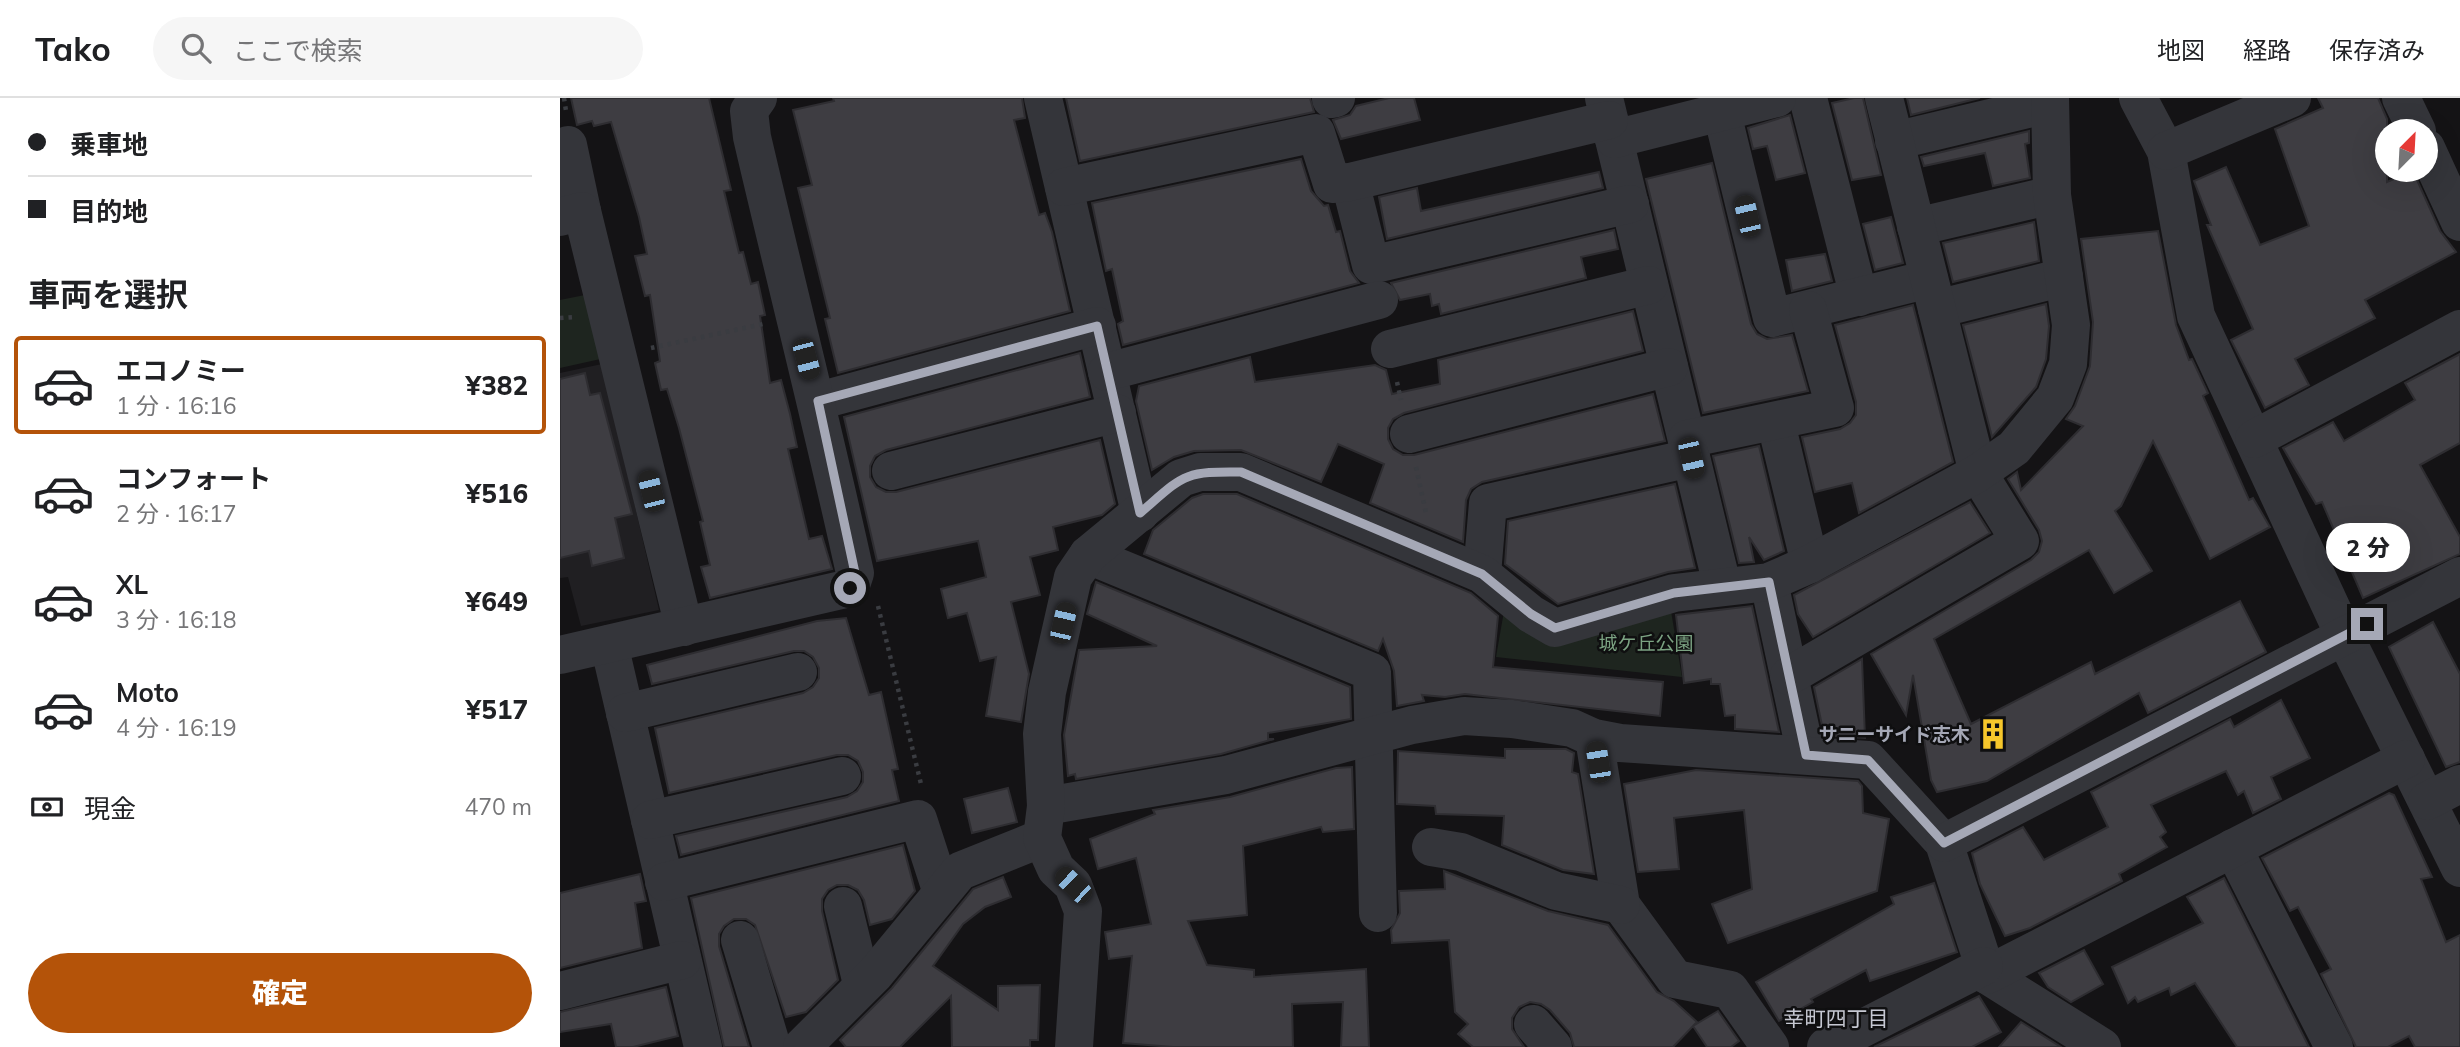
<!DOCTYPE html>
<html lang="ja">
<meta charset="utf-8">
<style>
body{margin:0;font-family:Mulish,"Noto Sans JP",sans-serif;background:#f6f6f6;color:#202124;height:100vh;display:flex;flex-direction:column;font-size:26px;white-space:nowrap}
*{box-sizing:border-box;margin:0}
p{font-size:23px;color:#757577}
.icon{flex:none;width:38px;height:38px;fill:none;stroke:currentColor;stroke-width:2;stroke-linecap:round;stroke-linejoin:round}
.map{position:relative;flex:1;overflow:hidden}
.panel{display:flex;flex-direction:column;background:#fff;width:560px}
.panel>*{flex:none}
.hud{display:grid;align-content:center;height:154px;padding:0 28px;background:#fff}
.needle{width:46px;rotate:24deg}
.fabs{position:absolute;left:1815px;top:21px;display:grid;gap:14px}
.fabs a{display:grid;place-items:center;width:63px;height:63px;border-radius:50%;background:#fff;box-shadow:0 7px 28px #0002;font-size:35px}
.end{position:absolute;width:32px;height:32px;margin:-16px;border:9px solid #a5a8b6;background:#111;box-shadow:0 0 0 4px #111}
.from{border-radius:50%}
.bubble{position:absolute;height:49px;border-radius:24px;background:#fff;box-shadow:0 7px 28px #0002;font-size:23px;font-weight:800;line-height:49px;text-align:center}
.car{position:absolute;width:21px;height:42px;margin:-21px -10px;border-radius:9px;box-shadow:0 0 5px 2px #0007;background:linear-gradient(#222 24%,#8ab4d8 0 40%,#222 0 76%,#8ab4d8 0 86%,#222 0)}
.hud b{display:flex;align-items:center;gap:24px;height:66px;font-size:26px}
.hud b+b{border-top:2px solid #e0e0e0}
.hud i{width:18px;height:18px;background:#202124}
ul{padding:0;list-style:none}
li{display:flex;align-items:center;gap:21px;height:98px;margin:0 14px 10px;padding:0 14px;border:4px solid transparent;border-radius:7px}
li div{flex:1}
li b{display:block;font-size:26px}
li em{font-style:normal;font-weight:800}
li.on{border-color:#b45309}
li>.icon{width:63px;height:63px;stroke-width:1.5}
h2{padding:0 28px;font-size:32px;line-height:84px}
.pay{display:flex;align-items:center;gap:18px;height:77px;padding:0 28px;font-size:26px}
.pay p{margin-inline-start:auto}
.button{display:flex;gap:14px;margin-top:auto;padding:14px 28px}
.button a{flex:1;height:80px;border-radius:42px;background:#b45309;color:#fff;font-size:28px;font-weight:800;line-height:80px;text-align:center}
header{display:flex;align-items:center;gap:42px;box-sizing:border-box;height:98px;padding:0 35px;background:#fff;border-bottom:2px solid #e0e0e0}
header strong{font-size:33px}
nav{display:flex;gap:38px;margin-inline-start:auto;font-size:24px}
.search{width:490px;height:63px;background:#f6f6f6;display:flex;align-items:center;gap:18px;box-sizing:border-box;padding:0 24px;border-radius:38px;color:#757577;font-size:26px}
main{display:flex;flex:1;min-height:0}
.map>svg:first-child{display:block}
.built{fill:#201f22}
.green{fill:#1e251f}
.building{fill:#3e3d42;stroke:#2e2d31;stroke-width:2}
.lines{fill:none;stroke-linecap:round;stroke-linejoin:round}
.path{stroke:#3a3c41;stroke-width:4.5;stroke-dasharray:3.5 5;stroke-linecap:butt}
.minor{stroke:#34353a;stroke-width:38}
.route{stroke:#a5a8b6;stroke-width:9}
.labels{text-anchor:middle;stroke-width:5;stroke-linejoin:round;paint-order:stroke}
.park-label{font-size:19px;fill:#7ba282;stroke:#0f0f10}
.poi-label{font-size:19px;font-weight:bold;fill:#a5a8b6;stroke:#0f0f10;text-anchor:end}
.neighbourhood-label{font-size:21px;fill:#c6c8d2;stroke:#0f0f10}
</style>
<header>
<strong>Tako</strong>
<div class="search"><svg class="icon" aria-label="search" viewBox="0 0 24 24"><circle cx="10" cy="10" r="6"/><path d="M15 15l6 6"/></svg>ここで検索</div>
<nav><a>地図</a><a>経路</a><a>保存済み</a></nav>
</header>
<main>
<section class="panel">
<div class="hud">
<b><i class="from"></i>乗車地</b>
<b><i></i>目的地</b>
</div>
<h2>車両を選択</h2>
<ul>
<li class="on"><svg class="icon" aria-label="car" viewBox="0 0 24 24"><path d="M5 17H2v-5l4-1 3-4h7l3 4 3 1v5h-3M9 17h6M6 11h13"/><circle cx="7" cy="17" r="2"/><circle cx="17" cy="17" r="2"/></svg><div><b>エコノミー</b><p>1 分 · 16:16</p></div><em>¥382</em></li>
<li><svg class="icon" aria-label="car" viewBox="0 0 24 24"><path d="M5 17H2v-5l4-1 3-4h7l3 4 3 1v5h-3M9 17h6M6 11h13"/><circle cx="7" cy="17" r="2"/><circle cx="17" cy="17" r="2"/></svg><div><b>コンフォート</b><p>2 分 · 16:17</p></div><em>¥516</em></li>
<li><svg class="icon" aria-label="car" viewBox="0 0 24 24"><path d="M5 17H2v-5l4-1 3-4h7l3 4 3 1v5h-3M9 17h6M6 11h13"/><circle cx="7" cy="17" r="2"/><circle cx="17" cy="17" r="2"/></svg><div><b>XL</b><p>3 分 · 16:18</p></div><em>¥649</em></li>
<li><svg class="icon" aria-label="car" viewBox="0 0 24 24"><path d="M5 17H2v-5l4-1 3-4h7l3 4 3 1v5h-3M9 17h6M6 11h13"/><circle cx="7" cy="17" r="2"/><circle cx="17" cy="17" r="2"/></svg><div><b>Moto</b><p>4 分 · 16:19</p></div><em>¥517</em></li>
</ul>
<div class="pay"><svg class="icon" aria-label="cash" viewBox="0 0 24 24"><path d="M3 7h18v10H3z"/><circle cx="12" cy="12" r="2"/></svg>現金<p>470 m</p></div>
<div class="button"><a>確定</a></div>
</section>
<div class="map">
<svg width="1900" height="949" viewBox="0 0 1900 949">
<rect width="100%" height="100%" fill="#141315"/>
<path class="built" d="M 42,266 L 99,512 L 21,528 L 8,479 L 0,480 L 0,275 Z"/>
<g class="green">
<path d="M 30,196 L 45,260 L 0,270 L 0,202 Z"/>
<path d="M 1110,507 L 1122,579 L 936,559 L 944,513 Z"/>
</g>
<g class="building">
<path d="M 11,0 L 149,0 L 171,92 L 164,93 L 179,155 L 183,154 L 191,186 L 198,184 L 205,217 L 200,218 L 210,285 L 221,282 L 230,316 L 237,349 L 228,351 L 249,441 L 262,438 L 272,471 L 150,500 L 141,469 L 150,467 L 140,424 L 143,423 L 119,330 L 107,291 L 101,292 L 95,265 L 100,263 L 90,197 L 85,198 L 75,158 L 87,156 L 79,119 L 51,24 L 34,28 L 32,23 L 17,27 Z"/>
<path d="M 273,0 L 462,0 L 465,20 L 454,22 L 479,117 L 485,115 L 492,134 L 510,213 L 278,275 L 265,221 L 270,220 L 238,90 L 252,87 L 233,12 L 274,3 Z"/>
<path d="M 506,0 L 750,0 L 754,14 L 520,63 Z"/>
<path d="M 829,0 L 854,0 L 860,22 L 781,41 L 773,22 L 790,17 L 796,8 Z"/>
<path d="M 1294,0 L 1303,0 L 1321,77 L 1292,82 L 1272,5 Z"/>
<path d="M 1347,0 L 1420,0 L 1351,17 Z"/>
<path d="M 1758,0 L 1818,0 L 1827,21 L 1827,84 L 1853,73 L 1880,133 L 1896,154 L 1805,202 L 1815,220 L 1735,261 L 1749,287 L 1705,310 L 1671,242 L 1693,231 L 1647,127 L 1651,127 L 1634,83 L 1666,69 L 1700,147 L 1749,128 L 1715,31 L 1763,10 Z"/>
<path d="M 1230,17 L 1245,75 L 1216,82 L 1207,48 L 1193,51 L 1188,30 Z"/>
<path d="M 1469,33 L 1469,45 L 1465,46 L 1470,80 L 1433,88 L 1425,55 L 1364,68 L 1361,59 Z"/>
<path d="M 741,61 L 751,93 L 764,108 L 768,107 L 776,134 L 780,133 L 790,173 L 799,185 L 563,247 L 558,226 L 563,223 L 552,171 L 546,173 L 532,105 Z"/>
<path d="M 1152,65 L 1191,226 L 1197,236 L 1207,241 L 1232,237 L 1248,293 L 1143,315 L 1086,81 Z"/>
<path d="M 1039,74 L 1043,90 L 827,141 L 819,99 L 857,90 L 861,113 Z"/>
<path d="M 1331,119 L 1343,165 L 1315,172 L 1303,126 Z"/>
<path d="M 1474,124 L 1479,163 L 1393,184 L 1383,145 Z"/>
<path d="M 1054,132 L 1058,151 L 1021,159 L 1026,180 L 881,216 L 879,206 L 872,208 L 870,196 L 840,202 L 831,185 Z"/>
<path d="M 1598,133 L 1616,227 L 1629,262 L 1632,261 L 1648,295 L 1643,298 L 1689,402 L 1693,400 L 1710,429 L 1650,461 L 1593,343 L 1561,408 L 1555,413 L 1592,473 L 1554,495 L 1529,452 L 1374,541 L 1411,626 L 1531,564 L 1535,576 L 1680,503 L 1706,554 L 1588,615 L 1579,595 L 1427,683 L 1377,694 L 1371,682 L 1353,577 L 1346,617 L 1311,556 L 1471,462 L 1479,454 L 1482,443 L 1479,432 L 1448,381 L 1457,374 L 1461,392 L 1523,328 L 1506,321 L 1515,308 L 1530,268 L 1533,224 L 1521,141 Z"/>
<path d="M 1265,156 L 1272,183 L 1232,193 L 1226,162 Z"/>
<path d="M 1486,206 L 1489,228 L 1486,261 L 1476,289 L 1432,339 L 1403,227 Z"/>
<path d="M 1353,207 L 1393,364 L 1299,415 L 1292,385 L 1255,394 L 1242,339 L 1280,331 L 1290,325 L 1296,317 L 1296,304 L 1275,227 Z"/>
<path d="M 1073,213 L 1083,253 L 844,315 L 833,321 L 828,330 L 828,341 L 833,351 L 843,357 L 854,357 L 1093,296 L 1105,343 L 922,384 L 911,391 L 906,402 L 903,444 L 810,405 L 824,366 L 778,346 L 761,384 L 681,352 L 634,353 L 614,359 L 592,372 L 576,303 L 579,288 L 690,259 L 695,284 L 815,267 L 826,272 L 832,296 L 880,286 L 878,262 Z"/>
<path d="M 520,255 L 530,299 L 326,352 L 315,358 L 310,368 L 310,379 L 316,389 L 326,394 L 336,394 L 540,342 L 555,406 L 542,417 L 493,429 L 498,452 L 470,459 L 480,497 L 451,504 L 469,576 L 461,624 L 426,618 L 436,559 L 420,563 L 407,515 L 388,520 L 381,491 L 426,479 L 418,443 L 317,463 L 284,319 Z"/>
<path d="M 1900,256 L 1900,345 L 1860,367 L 1900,439 L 1900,456 L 1803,500 L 1762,404 L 1756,406 L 1723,350 L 1773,324 L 1784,343 L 1855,302 L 1845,285 Z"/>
<path d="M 25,275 L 30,297 L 40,295 L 72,416 L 55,420 L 64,460 L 32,468 L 29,453 L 0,460 L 0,281 Z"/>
<path d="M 1199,348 L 1224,453 L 1204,462 L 1189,439 L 1194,464 L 1179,465 L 1153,358 Z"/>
<path d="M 1115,386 L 1135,470 L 1108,474 L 998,506 L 945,466 L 948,423 Z"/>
<path d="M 643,396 L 677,396 L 911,495 L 938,518 L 933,569 L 1103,584 L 1100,618 L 905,596 L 885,599 L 862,597 L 864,603 L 837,608 L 834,573 L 823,541 L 818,553 L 584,456 L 593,432 L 632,400 Z"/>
<path d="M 1410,404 L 1430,435 L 1253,539 L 1238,516 L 1234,497 Z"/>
<path d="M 536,484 L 790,589 L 791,621 L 708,635 L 708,641 L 714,641 L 661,656 L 516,681 L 515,676 L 508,678 L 504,637 L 519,552 L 597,548 L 527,516 Z"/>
<path d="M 1192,508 L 1219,634 L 1175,631 L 1175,617 L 1165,618 L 1160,586 L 1151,586 L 1151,581 L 1124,585 L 1116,517 Z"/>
<path d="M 286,520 L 309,597 L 321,594 L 338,671 L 332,672 L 339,703 L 121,757 L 116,738 L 287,699 L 297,693 L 303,684 L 303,674 L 298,663 L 288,657 L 277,657 L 109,695 L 95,630 L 243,595 L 253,589 L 259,580 L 259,570 L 253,559 L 244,553 L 234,553 L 92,586 L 87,567 L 257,523 Z"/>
<path d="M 1873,524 L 1900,576 L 1900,664 L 1886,669 L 1829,549 Z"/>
<path d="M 1302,561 L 1305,640 L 1264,637 L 1254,589 Z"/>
<path d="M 1721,602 L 1750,660 L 1711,679 L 1721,701 L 1693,715 L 1684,693 L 1678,697 L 1666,673 L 1591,707 L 1606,734 L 1600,739 L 1607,749 L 1559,776 L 1562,783 L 1470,830 L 1445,838 L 1420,786 L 1412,755 L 1463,729 L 1484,762 L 1548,729 L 1531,694 L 1670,621 L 1674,629 Z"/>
<path d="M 945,651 L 1006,651 L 1014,655 L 1012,674 L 1018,676 L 1034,776 L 1003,772 L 942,747 L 944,718 L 876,716 L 875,708 L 837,706 L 838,653 L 945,660 Z"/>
<path d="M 792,669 L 794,731 L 763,734 L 761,729 L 683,748 L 687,817 L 628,823 L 647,867 L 694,872 L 694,879 L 806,871 L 809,949 L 781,949 L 783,904 L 732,906 L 733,949 L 613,949 L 563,945 L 572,858 L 549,861 L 545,834 L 591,826 L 576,760 L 538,771 L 530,741 L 595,716 L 593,712 L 670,699 L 776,670 Z"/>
<path d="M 1136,672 L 1298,683 L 1302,688 L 1303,715 L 1329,721 L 1317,793 L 1168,845 L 1152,806 L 1192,791 L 1184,712 L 1114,720 L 1119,771 L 1078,774 L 1064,686 Z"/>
<path d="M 448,690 L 457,724 L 412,735 L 404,701 Z"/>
<path d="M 1829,695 L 1834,697 L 1872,779 L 1861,781 L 1886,844 L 1900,837 L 1900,949 L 1855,949 L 1849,938 L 1828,949 L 1796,949 L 1761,876 L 1771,871 L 1738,809 L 1730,813 L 1702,760 Z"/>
<path d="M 343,747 L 355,793 L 332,821 L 310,827 L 304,802 L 298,792 L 288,787 L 277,787 L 268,792 L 262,801 L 262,813 L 278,882 L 246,914 L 226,919 L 195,827 L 186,821 L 174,821 L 164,828 L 159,836 L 159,848 L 189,949 L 164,949 L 131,800 Z"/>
<path d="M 884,773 L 988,813 L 1048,827 L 1097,894 L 1114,903 L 1137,924 L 1133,928 L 1158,913 L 1179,943 L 1171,949 L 1147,949 L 1133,928 L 1113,949 L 1014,949 L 1010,935 L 990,912 L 981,906 L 970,904 L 959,909 L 952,920 L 952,931 L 964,949 L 913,949 L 898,936 L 908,926 L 895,914 L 889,842 L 832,845 L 831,832 L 840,815 L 839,793 L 885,791 Z"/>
<path d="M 80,776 L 86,803 L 75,805 L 82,850 L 0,870 L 0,795 Z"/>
<path d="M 443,779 L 451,799 L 425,809 L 403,826 L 373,868 L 438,912 L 438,888 L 480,887 L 478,942 L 470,942 L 470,949 L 392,949 L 391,898 L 340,949 L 286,949 L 280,942 L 332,890 L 413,791 Z"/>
<path d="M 1664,780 L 1749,949 L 1677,949 L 1635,885 L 1611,897 L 1609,890 L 1578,904 L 1575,899 L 1568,905 L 1552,869 L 1643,825 L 1627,799 Z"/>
<path d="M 1374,785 L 1397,854 L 1310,883 L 1306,872 L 1251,901 L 1253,904 L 1219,923 L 1196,884 L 1334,806 L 1331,799 Z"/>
<path d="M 1524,852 L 1543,886 L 1511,904 L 1488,889 L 1479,875 Z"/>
<path d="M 106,889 L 118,938 L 73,949 L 56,949 L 51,926 L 0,934 L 0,914 Z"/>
<path d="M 1419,898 L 1441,934 L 1412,949 L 1314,949 Z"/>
<path d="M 1461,924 L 1501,949 L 1439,949 Z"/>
</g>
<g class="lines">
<g class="path">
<path d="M 4,0 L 6,13"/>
<path d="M 0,220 L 14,219"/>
<path d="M 91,250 L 203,226"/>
<path d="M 837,284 L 841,302"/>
<path d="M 856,369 L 866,415"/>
<path d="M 318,508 L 361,686"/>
</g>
<g class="minor">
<path d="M 483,0 L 580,415"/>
<path d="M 1044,0 L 1162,487"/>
<path d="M 1248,0 L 1299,199"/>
<path d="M 1578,0 L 1606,53 L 1636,218 L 1784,537 L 1900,770"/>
<path d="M 1841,0 L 1857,33"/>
<path d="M 771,1 L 776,0"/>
<path d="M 1162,15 L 1212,220 L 1369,181"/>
<path d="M 1054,41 L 1217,0"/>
<path d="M 1334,43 L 1489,6"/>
<path d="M 8,47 L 22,113"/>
<path d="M 1866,50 L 1900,124"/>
<path d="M 1606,53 L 1732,0"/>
<path d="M 790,84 L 811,167 L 1070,106"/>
<path d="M 504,89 L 756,35 L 772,86 L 790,84 L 1049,22"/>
<path d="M 0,119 L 22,113 L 124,529"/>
<path d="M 1356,129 L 1492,97"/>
<path d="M 1377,211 L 1504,179"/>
<path d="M 830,251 L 1089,187"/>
<path d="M 547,274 L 819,202"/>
<path d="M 258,303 L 537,228"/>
<path d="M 1216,325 L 1250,466"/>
<path d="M 849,336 L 1109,269"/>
<path d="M 1127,341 L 1275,310 L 1248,212"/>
<path d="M 1694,341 L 1900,231"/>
<path d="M 331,373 L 557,315"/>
<path d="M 528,457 L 812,574 L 818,815"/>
<path d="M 922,476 L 928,405 L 1131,360"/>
<path d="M 1209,484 L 1246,657"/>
<path d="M 49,546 L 143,949"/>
<path d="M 0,557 L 290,490 L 295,475 C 263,329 226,185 192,39 L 189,13 L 198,0"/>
<path d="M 1229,578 L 1460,443 L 1418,375 L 1324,0"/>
<path d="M 65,615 L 238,574"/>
<path d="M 1034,640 L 1061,807 L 1115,881 L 1170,892 L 1210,949"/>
<path d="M 1867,703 L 1900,686"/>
<path d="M 486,708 L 666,677 L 852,627 L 904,618 L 952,621 L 1012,630 L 1034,640 L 1060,645 L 1308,662 L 1384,745 L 1427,877 L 1542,949"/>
<path d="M 90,722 L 282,678"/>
<path d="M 1384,745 L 1900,478"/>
<path d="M 871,749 L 901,754 L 996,793 L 1061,807"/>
<path d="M 1673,750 L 1774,949"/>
<path d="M 104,784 L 358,721 L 381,792"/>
<path d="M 283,808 L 302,886"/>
<path d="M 180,842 L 212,949"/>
<path d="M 1427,877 L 1846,661"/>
<path d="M 0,893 L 122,862"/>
<path d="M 973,926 L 993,949"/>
<path d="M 242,949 L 315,876 L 400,773 L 482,740"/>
<path d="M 514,949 L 523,813 L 513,787 L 496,771 L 482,740 L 486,708 L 482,636 L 487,594 L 513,479 L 528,457 L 621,380 L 640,374 L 681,374 L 922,476 L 971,516 L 995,530 L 1114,495 L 1209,484 L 1250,466 L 1418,375 L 1454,350 L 1495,300 L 1508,266 L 1511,227 L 1492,97 L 1490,0"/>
<path d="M 1266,949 L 1424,868"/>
</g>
</g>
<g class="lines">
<path class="route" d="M 290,490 L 295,475 L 258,303 L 537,228 L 580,415 C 623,378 622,373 681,374 L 922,476 L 971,516 L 995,530 L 1114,495 L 1209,484 L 1246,657 L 1308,662 L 1384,745 L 1807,526"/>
</g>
<defs>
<symbol id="building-bare" viewBox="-9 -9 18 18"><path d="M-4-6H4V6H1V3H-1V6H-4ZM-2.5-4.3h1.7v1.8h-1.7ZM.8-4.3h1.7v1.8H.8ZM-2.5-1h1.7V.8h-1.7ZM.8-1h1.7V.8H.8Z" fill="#f6c72b" stroke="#0f0f10" stroke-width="2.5" paint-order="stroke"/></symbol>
</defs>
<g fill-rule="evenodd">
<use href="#building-bare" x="1411" y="614" width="44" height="44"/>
</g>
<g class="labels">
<g class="park-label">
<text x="1086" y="552">城ケ丘公園</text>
</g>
<g class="poi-label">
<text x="1410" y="643">サニーサイド志木</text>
</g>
<g class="neighbourhood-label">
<text x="1276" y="928">幸町四丁目</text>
</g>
</g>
</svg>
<div class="fabs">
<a><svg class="needle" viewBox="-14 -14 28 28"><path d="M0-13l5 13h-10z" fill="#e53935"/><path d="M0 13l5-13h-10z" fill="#757577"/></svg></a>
</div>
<i class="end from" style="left:290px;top:490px"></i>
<i class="end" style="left:1807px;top:526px"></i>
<div class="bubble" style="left:1766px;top:425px;width:84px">2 分</div>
<i class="car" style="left:1187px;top:118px;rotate:347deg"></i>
<i class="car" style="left:246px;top:261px;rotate:165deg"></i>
<i class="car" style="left:1131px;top:360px;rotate:167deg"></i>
<i class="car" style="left:91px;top:393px;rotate:346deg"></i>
<i class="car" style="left:503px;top:525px;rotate:13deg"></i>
<i class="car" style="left:1038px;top:664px;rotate:351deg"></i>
<i class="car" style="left:513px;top:787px;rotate:314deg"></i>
</div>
</main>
